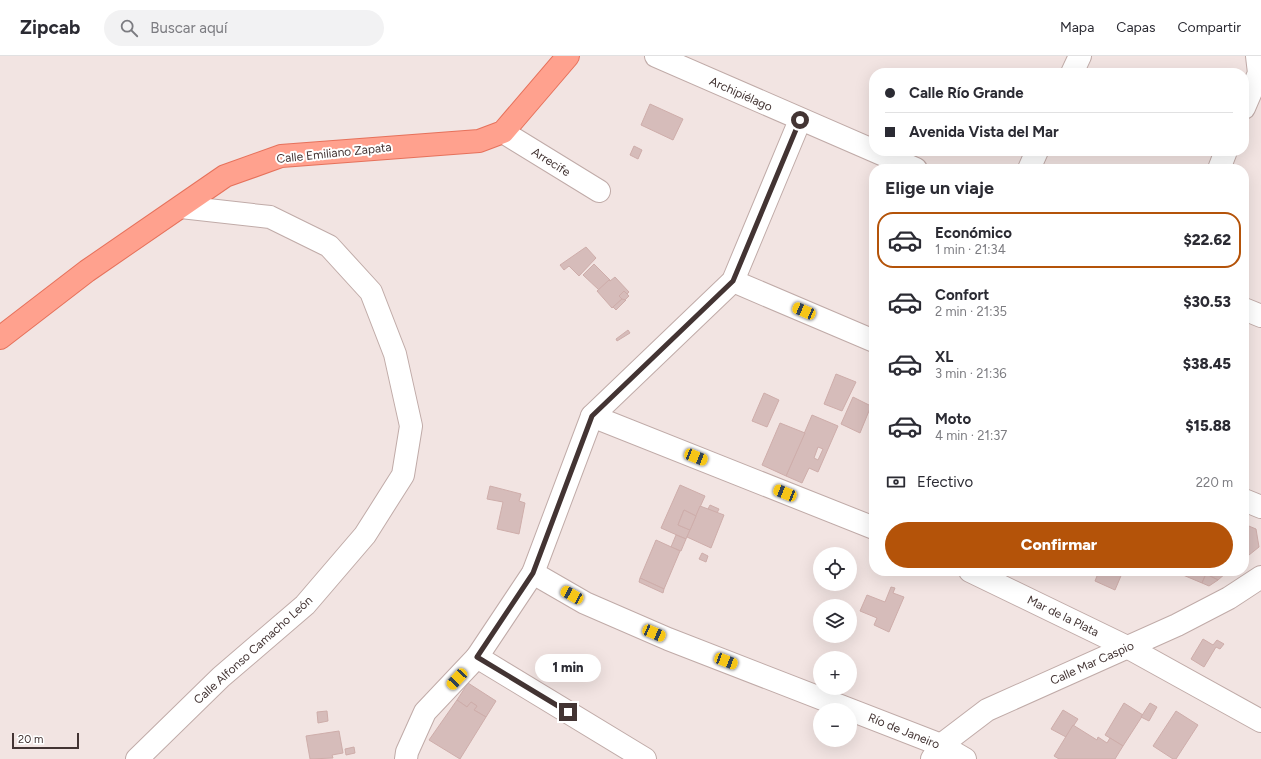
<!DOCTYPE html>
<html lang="es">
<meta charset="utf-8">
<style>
body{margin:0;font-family:Figtree,sans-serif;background:#f2f2f3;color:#2b2b33;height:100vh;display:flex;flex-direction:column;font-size:15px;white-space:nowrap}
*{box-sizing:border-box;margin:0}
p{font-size:13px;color:#7c7c81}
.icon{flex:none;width:22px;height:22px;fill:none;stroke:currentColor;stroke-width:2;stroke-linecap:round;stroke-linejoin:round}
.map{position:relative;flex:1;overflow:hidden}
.panel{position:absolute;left:869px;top:108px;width:380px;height:412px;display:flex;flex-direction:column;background:#fff;border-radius:16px;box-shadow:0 4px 16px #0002}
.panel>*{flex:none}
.banner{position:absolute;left:869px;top:12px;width:380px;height:88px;border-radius:16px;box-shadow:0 4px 16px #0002;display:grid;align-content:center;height:88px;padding:0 16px;background:#fff}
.fabs{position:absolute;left:813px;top:491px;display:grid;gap:8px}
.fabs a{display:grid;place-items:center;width:44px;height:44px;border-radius:50%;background:#fff;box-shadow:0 4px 16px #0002;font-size:20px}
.scale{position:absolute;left:12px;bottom:10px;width:67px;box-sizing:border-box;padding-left:4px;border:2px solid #433433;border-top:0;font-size:11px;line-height:14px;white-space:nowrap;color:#433433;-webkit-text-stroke:3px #fff;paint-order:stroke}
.end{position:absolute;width:18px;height:18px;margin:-9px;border:5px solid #433433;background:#fff;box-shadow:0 0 0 2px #fff}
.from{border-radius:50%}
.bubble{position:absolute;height:28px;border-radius:14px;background:#fff;box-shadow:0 4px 16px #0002;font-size:13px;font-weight:800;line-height:28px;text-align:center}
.car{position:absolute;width:12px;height:24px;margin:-12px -6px;border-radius:5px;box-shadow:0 0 3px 1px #0007;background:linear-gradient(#f5c518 24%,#345 0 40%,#f5c518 0 76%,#345 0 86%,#f5c518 0)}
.banner b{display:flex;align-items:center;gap:14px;height:38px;font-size:15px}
.banner b+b{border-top:1px solid #e1e1e2}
.banner i{width:10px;height:10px;background:#2b2b33}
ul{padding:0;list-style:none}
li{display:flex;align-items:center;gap:12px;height:56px;margin:0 8px 6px;padding:0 8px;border:2px solid transparent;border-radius:16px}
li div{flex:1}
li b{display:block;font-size:15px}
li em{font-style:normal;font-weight:800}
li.on{border-color:#b45309}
li>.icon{width:36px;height:36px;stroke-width:1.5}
h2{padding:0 16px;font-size:18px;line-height:48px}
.pay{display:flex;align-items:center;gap:10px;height:44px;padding:0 16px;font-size:15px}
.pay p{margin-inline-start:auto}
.action{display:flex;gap:8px;margin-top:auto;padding:8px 16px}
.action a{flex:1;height:46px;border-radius:24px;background:#b45309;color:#fff;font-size:16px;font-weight:800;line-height:46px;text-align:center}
header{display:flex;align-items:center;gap:24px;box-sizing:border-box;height:56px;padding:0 20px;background:#fff;border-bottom:1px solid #e1e1e2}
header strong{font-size:19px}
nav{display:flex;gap:22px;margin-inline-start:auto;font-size:14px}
.search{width:280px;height:36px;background:#f2f2f3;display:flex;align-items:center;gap:10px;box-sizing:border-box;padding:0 14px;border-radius:22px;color:#7c7c81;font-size:15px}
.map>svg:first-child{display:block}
.building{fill:#d6bcba;stroke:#ceadaa;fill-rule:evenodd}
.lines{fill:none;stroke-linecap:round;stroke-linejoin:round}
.minor-casing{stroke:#c0aba8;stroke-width:24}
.major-casing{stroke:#e6715b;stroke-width:24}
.minor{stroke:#fff;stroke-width:22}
.major{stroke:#ffa18e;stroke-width:22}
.route{stroke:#433433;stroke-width:5}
.labels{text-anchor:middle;stroke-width:4;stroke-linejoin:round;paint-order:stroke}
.street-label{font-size:12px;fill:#433433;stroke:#fff}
</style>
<header>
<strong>Zipcab</strong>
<div class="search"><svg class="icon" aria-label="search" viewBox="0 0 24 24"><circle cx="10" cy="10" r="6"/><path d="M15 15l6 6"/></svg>Buscar aquí</div>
<nav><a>Mapa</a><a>Capas</a><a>Compartir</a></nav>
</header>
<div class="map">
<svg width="1261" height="703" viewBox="0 0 1261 703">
<rect width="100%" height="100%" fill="#f2e4e2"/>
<g class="building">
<path d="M 650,48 L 683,63 L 673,84 L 641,69 Z"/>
<path d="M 634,90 L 642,94 L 638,103 L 630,99 Z"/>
<path d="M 586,191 L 596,202 L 579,220 L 569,210 L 564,214 L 560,209 Z"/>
<path d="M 594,208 L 611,225 L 609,224 L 599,234 L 583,219 Z"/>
<path d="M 615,221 L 629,236 L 627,238 L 624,235 L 619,240 L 622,243 L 612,252 L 597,235 L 609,224 L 610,225 Z"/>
<path d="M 624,235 L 629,240 L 624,245 L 619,240 Z"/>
<path d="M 622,243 L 626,244 L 616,254 L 613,251 Z"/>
<path d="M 628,274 L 630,277 L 617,285 L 616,283 Z"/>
<path d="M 836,318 L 856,326 L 842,355 L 824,348 Z"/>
<path d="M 764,337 L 779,344 L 767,371 L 752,365 Z"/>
<path d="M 853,341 L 871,350 L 860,377 L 841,368 Z"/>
<path d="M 812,359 L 838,370 L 818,416 L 809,412 L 802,427 L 786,420 ZM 818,391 L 823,393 L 818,404 L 814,402 Z"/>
<path d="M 780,367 L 805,377 L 786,420 L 762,409 Z"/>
<path d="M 680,429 L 705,440 L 696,460 L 684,454 L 681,461 L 678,469 L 690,474 L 686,483 L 661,472 Z"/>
<path d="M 490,430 L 521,438 L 519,445 L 525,447 L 519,478 L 497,473 L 503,446 L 487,443 Z"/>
<path d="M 710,449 L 719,453 L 717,457 L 708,453 Z"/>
<path d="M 700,450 L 724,459 L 711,492 L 687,481 Z"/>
<path d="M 684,454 L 696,460 L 690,474 L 678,469 Z"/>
<path d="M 1244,468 L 1256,473 L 1259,491 L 1244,503 Z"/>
<path d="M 676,479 L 686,483 L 681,495 L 671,491 Z"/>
<path d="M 656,484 L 680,495 L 664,533 L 640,522 Z"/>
<path d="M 702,497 L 708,500 L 706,506 L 699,503 Z"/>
<path d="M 1099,515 L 1123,515 L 1115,534 L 1095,525 Z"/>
<path d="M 1185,515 L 1207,515 L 1202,527 L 1183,519 Z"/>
<path d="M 1207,515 L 1222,515 L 1226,517 L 1218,524 L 1206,518 Z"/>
<path d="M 1206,518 L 1218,524 L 1209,530 L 1202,527 Z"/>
<path d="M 640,522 L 664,533 L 663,537 L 639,526 Z"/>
<path d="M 891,531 L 895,532 L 893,537 L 904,541 L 889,576 L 874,569 L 877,562 L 860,555 L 867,539 L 885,546 Z"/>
<path d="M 1203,583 L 1213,589 L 1217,584 L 1224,588 L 1220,593 L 1216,591 L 1204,611 L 1191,603 Z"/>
<path d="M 468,627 L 496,645 L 486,661 L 474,654 L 477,650 L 471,646 L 467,651 L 457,644 Z"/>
<path d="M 457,644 L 467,651 L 471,646 L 477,650 L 474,654 L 486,661 L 460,703 L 429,684 Z"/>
<path d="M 1124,647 L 1143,659 L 1123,690 L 1105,679 Z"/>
<path d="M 1150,647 L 1157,651 L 1149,665 L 1141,661 Z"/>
<path d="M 1063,654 L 1078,663 L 1066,681 L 1051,673 Z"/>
<path d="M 327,655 L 328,665 L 318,667 L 317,656 Z"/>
<path d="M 1176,655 L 1198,669 L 1176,703 L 1173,703 L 1153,690 Z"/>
<path d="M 1073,669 L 1097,684 L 1098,681 L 1107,687 L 1110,682 L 1123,690 L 1115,703 L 1059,703 L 1054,700 Z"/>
<path d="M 339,675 L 343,697 L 332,699 L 333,702 L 310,703 L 306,680 Z"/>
<path d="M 354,691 L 355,697 L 346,699 L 345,693 Z"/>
</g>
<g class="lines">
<defs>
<g id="minor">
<path d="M 656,0 L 916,113"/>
<path d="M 1072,17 L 1080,0"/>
<path d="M 1244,52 L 1259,17 L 1257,0"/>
<path d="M 503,76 L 599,135"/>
<path d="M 1029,113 L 1037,95"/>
<path d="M 1219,113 L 1226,95"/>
<path d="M 733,225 L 874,285"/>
<path d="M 1244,253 L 1261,260"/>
<path d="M 592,360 L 874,472"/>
<path d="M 1244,444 L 1261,451"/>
<path d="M 970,515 L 1129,592 L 1261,665"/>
<path d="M 533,517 L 585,547 L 668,583 L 941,689 L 965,703"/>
<path d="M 477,601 L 645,703"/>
<path d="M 137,703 L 221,621 L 305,549 L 365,479 L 403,419 L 411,370 L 395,298 L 371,236 L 329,190 L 270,161 L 181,151"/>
<path d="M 406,703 L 407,696 L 425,656 L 477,601 L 533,517 L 592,360 L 733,225 L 800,64"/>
<path d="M 932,703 L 941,689 L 987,654 L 1177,569 L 1229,542 L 1261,521"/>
</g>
<path id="major" d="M 0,282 L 87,215 L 225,120 L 281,100 L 479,85 L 503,76 L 568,0"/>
</defs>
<use href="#minor" class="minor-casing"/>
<use href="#major" class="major-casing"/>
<use href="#minor" class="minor"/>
<use href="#major" class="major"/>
</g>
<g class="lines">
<path class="route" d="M 568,656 L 477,601 L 533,517 L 592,360 L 733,225 L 800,64"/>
</g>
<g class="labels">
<g class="street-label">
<text transform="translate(741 38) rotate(24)" y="4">Archipiélago</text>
<text transform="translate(334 97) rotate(-6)" y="4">Calle Emiliano Zapata</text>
<text transform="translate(551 106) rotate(32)" y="4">Arrecife</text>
<text transform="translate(1063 560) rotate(26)" y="4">Mar de la Plata</text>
<text transform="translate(253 594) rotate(-42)" y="4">Calle Alfonso Camacho León</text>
<text transform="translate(1092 607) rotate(-24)" y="4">Calle Mar Caspio</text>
<text transform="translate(904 675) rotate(22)" y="4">Río de Janeiro</text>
</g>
</g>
</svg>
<div class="fabs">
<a><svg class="icon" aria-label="locate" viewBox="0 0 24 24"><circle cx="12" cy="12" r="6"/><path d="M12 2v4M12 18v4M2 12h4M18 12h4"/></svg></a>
<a><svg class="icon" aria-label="layers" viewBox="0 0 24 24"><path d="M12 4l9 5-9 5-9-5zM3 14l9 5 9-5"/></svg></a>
<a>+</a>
<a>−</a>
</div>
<div class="scale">20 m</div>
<i class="end from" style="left:800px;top:64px"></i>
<i class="end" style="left:568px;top:656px"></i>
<div class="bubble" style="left:535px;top:598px;width:66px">1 min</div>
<i class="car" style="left:804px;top:255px;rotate:293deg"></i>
<i class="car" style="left:696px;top:401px;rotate:112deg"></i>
<i class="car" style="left:785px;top:437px;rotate:292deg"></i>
<i class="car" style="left:572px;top:539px;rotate:299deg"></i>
<i class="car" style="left:654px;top:577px;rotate:113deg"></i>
<i class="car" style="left:726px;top:605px;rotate:111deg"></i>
<i class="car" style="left:457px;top:623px;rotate:223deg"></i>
<div class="banner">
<b><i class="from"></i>Calle Río Grande</b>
<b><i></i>Avenida Vista del Mar</b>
</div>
<section class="panel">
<h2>Elige un viaje</h2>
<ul>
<li class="on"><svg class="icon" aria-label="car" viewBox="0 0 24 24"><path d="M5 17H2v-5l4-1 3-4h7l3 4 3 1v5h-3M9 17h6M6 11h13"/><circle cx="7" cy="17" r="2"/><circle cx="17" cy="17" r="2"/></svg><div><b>Económico</b><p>1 min · 21:34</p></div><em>$22.62</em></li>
<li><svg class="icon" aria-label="car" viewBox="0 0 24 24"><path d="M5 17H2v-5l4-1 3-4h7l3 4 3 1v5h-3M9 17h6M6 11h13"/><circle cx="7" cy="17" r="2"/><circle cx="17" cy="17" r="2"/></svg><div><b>Confort</b><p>2 min · 21:35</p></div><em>$30.53</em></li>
<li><svg class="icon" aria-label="car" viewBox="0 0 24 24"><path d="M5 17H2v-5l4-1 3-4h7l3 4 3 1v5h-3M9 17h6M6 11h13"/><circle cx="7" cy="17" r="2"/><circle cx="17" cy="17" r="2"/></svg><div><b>XL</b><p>3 min · 21:36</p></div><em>$38.45</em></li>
<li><svg class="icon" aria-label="car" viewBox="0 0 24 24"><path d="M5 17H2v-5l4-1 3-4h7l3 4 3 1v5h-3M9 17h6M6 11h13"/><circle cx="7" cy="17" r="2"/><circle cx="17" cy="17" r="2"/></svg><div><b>Moto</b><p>4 min · 21:37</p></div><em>$15.88</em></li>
</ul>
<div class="pay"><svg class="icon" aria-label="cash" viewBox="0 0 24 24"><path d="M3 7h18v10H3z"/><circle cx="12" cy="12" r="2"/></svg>Efectivo<p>220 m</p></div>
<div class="action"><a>Confirmar</a></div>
</section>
</div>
